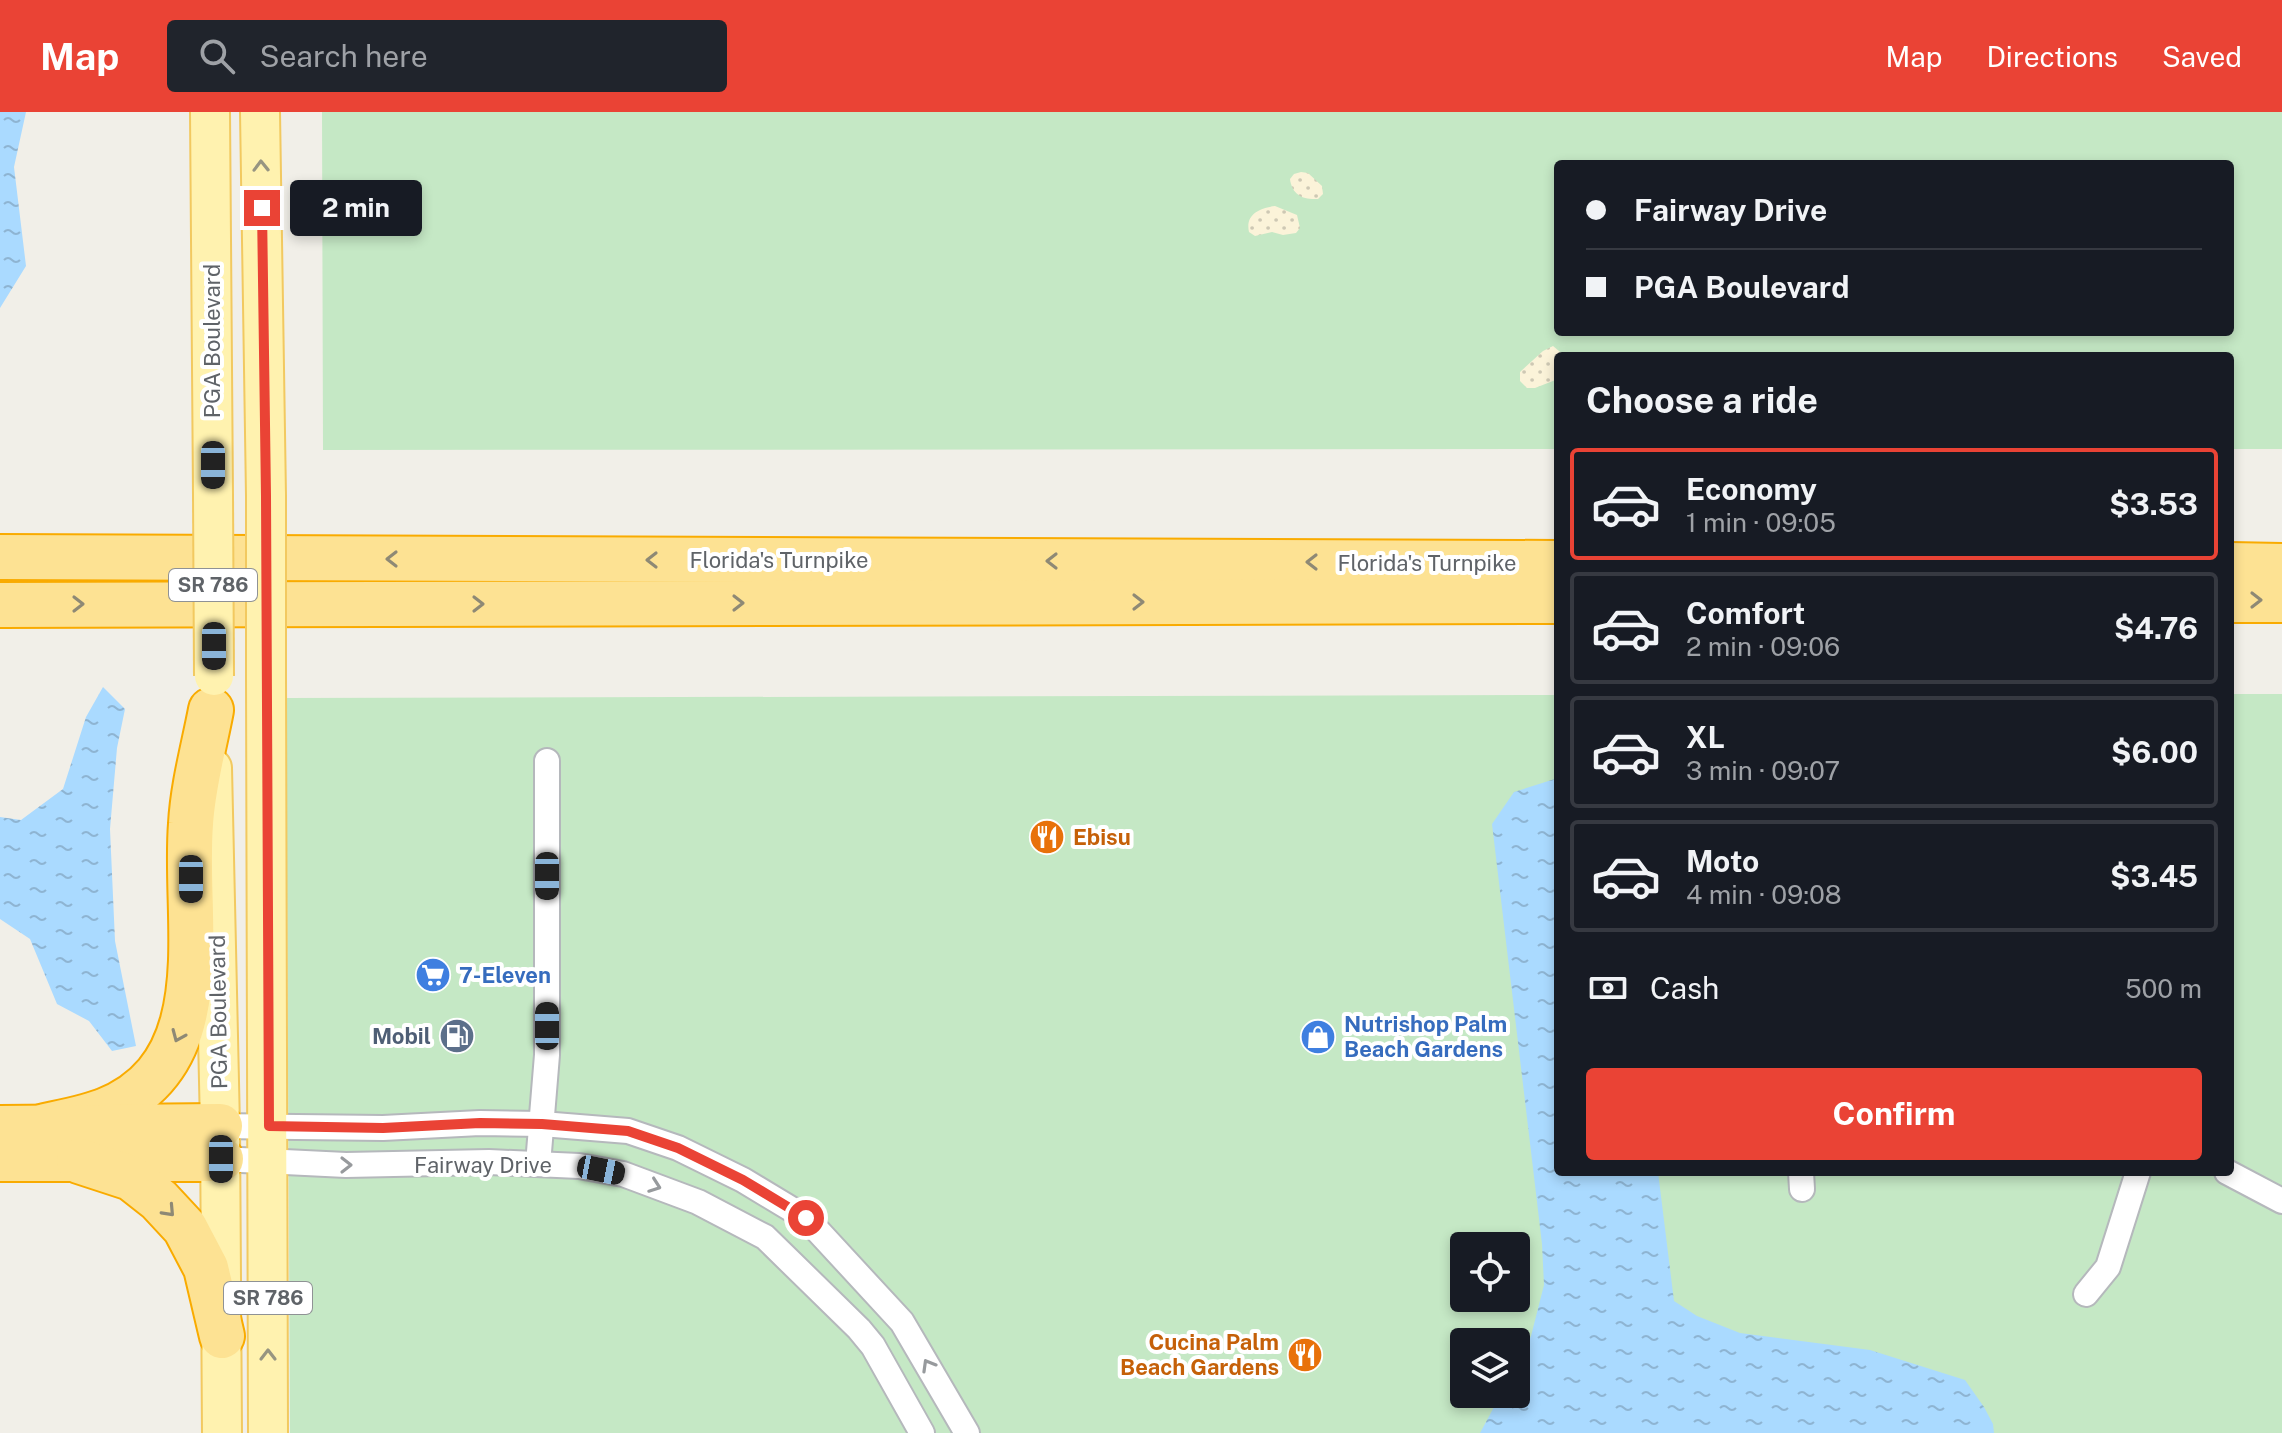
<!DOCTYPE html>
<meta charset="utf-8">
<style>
body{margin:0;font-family:"Public Sans",sans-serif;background:#20242c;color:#f1f3f6;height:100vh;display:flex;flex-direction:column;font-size:30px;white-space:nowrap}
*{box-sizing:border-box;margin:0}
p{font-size:26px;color:#9ea1a6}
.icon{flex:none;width:44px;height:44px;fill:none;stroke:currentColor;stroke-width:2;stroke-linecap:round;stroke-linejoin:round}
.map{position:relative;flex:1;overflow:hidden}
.panel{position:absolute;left:1554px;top:240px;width:680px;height:824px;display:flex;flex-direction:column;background:#171b24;border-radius:8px;box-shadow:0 4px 12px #0003}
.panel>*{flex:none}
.top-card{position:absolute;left:1554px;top:48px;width:680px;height:176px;border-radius:8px;box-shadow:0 4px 12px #0003;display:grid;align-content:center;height:176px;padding:0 32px;background:#171b24}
.fabs{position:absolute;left:1450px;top:1120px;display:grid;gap:16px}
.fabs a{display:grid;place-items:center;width:80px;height:80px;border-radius:8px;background:#171b24;box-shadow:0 4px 12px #0003;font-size:40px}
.end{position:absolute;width:36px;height:36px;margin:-18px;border:10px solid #ea4335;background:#fff;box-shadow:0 0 0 4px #fff}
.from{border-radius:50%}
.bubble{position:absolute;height:56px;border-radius:8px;background:#171b24;box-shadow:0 4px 12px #0003;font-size:26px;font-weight:700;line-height:56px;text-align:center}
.car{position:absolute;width:24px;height:48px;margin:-24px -12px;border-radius:10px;box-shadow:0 0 6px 2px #0007;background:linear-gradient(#222 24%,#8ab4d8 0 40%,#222 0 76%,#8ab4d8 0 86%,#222 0)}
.top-card b{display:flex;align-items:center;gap:28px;height:76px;font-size:30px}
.top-card b+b{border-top:2px solid #363941}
.top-card i{width:20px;height:20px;background:#f1f3f6}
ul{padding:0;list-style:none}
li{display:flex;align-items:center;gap:24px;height:112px;margin:0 16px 12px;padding:0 16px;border:4px solid #363941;border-radius:8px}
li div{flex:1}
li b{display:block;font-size:30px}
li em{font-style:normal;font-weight:700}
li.on{border-color:#ea4335}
li>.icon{width:72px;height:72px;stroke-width:1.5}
h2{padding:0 32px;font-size:36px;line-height:96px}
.pay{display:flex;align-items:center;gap:20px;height:88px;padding:0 32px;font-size:30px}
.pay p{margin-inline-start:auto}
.button{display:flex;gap:16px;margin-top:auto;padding:16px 32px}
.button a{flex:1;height:92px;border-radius:8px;background:#ea4335;color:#fff;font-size:32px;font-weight:700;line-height:92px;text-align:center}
header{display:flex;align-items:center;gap:48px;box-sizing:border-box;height:112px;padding:0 40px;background:#ea4335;color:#fff}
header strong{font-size:38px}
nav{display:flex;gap:44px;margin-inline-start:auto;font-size:28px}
.search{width:560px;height:72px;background:#20242c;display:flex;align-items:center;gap:20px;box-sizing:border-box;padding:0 28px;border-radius:8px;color:#9ea1a6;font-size:30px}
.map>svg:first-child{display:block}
.green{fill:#c5e8c5;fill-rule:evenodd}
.sand{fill:url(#sand-dots)}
.water{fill:url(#water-ripples)}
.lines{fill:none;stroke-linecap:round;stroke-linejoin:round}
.street-casing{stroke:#b5b8bc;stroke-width:28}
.primary-casing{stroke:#f2c960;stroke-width:42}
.highway-casing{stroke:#f9ab00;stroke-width:48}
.street{stroke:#fff;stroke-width:24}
.primary{stroke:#fff2af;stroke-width:38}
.highway{stroke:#fde293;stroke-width:44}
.primary-bridge-casing{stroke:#f2c960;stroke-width:42;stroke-linecap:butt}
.primary-bridge{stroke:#fff2af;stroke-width:38}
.oneway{stroke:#979581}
.oneway2{stroke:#8e8975}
.oneway3{stroke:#979a9d}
.route{stroke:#ea4335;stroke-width:10}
.labels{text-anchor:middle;stroke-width:8;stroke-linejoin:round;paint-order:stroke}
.shield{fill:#fff;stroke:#8f9295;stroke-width:2}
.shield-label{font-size:20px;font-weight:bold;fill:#5f6368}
.street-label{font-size:22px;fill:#5f6368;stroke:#fff}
.food-label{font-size:22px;font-weight:bold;fill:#c56008;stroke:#fff;text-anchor:start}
.shop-label{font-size:22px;font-weight:bold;fill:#366cbe;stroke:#fff;text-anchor:start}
.service-label{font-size:22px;font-weight:bold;fill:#4e5e75;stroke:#fff;text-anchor:end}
</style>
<header>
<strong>Map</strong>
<div class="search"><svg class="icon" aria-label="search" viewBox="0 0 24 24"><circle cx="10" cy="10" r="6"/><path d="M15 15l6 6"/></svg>Search here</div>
<nav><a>Map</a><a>Directions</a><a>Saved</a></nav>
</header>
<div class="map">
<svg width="2282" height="1321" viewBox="0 0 2282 1321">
<defs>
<pattern id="sand-dots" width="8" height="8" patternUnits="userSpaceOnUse" patternTransform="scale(2)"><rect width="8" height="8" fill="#fbf3d9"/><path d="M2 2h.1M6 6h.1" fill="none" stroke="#cec8b4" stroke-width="1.8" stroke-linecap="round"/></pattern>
<pattern id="water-ripples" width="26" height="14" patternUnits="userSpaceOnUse" patternTransform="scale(2)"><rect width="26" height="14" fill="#aadaff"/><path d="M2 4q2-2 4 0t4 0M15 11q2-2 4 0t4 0" fill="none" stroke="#8eb4d2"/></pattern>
</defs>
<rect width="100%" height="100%" fill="#f1efe8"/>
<g class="green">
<path d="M 322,0 L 2282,0 L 2282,337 L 2230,337 L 2230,244 L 1558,244 L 1558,337 L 323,338 ZM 1558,52 L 2230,52 L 2230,220 L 1558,220 Z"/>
<path d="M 2230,582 L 2282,582 L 2282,1321 L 290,1321 L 286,586 L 1558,583 L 1558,1060 L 2230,1060 ZM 1464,1134 L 1516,1134 L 1516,1186 L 1464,1186 ZM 1464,1230 L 1516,1230 L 1516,1282 L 1464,1282 Z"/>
</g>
<g class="sand">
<path d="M 1301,60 L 1308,61 L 1322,74 L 1323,82 L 1318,87 C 1303,88 1292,83 1290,67 L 1294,62 Z"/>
<path d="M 1275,94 L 1297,103 L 1300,116 L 1296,121 L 1283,123 L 1272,120 L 1255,124 L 1249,120 C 1245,102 1260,96 1275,94 Z"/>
<path d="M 1553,234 L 1565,244 L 1558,244 L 1558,267 L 1535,276 L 1527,276 L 1520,269 L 1520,260 L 1543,239 Z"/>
</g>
<g class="water">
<path d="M 0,0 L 26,0 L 14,55 L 26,154 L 0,196 Z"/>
<path d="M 103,575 L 125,597 L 117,636 L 110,717 L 115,829 L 136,934 L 112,939 L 89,909 L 57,892 L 30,827 L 0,807 L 0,705 L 21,708 L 63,677 L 86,605 Z"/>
<path d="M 1558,666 L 1558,1060 L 1658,1060 L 1674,1189 L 1697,1204 L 1740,1221 L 1870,1238 L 1965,1268 L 1984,1295 L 1993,1312 L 1994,1321 L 1480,1321 L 1501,1282 L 1516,1282 L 1516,1254 L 1531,1224 L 1544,1173 L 1542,1132 L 1492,712 L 1514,680 Z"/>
</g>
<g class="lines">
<defs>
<g id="street">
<path d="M 220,1014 L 383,1016 L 480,1011 L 542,1012 L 628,1019 L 678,1036 L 743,1068 L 806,1106 L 902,1210 L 967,1321"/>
<path d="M 221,1047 L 346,1053 L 489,1050 L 579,1054 L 623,1062 L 698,1090 L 765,1125 L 859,1217 L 873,1234 L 922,1321"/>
<path d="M 538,1052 L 547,943 L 547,649"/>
<path d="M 1801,1060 L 1802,1077"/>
<path d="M 2227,1060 L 2282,1089"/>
<path d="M 2086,1182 L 2108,1155 L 2138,1060"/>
</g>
<g id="primary">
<path d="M 210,0 L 213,383"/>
<path d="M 260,0 L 266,384"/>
<path d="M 266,563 L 268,1321"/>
<path d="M 212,656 L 220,1014 L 222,1321"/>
</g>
<g id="highway">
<path d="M 0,445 L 1558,451"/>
<path d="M 2230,453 L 2282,454"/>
<path d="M 2230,488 L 2282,488"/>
<path d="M 0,493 L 1558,489"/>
<path d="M 45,1014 C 65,1010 85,1006 104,999 C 223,952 183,810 191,712 C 193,674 204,635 211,598"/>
<path d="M 0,1016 L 220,1014"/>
<path d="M 0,1047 L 221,1047"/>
<path d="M 79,1049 L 131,1066 L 159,1088 L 185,1116 L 206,1156 L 222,1224"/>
</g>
</defs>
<use href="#street" class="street-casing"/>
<use href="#primary" class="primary-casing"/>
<use href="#highway" class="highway-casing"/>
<use href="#street" class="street"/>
<use href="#primary" class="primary"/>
<use href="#highway" class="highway"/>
<defs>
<g id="primary-bridge">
<path d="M 213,383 L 214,564"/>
<path d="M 266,563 L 266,384"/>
</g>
</defs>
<use href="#primary-bridge" class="primary-bridge-casing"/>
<use href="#primary-bridge" class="primary-bridge"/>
</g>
<defs><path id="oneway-chevron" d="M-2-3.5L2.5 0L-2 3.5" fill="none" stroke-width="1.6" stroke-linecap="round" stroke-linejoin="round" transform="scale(2)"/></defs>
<g class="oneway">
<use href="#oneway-chevron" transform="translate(261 54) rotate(-91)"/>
<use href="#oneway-chevron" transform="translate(268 1243) rotate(-90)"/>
</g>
<g class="oneway2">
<use href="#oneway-chevron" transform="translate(392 447) rotate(-180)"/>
<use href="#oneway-chevron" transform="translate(652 448) rotate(-180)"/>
<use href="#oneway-chevron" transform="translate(1052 449) rotate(-180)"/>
<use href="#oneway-chevron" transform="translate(1312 450) rotate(-180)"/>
<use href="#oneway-chevron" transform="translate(2256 488)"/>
<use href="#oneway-chevron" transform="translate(1138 490)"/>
<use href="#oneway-chevron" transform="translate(738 491)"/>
<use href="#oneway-chevron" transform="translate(78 492)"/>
<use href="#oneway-chevron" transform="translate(478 492)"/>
<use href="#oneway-chevron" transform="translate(178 924) rotate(113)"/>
<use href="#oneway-chevron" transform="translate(169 1099) rotate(47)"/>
</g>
<g class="oneway3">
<use href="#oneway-chevron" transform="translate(346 1053)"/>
<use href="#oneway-chevron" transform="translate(655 1074) rotate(20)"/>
<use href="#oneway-chevron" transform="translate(928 1253) rotate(-120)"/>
</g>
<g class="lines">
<path class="route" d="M 262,96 L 266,384 L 269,1014 L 383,1016 L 480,1011 L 542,1012 L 628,1019 L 678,1036 L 743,1068 L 806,1106"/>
</g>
<defs>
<symbol id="restaurant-disc" viewBox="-11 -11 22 22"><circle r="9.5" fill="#e8710a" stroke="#fff"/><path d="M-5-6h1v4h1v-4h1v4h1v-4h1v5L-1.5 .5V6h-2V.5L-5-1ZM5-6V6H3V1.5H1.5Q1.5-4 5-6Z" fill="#fff"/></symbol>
<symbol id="supermarket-disc" viewBox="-11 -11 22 22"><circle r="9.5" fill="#3f7fe0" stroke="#fff"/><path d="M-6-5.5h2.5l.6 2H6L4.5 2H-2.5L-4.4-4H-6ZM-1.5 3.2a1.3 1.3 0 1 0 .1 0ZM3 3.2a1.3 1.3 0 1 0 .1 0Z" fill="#fff"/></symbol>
<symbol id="fuel-disc" viewBox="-11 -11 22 22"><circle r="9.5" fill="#5c6f8a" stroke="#fff"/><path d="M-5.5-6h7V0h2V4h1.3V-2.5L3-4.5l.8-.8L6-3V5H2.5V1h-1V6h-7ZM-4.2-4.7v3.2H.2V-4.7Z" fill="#fff"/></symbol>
<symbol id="shop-disc" viewBox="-11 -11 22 22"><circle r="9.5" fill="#3f7fe0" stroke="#fff"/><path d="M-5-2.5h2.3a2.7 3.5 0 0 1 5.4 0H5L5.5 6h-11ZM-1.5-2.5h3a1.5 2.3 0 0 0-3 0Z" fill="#fff"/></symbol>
</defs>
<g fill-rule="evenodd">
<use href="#restaurant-disc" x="1027" y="705" width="40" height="40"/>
<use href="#supermarket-disc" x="413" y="843" width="40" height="40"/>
<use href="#fuel-disc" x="437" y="904" width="40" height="40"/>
<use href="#shop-disc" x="1298" y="905" width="40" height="40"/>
<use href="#restaurant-disc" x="1285" y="1223" width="40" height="40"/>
</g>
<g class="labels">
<g class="shield">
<rect x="169" y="457" width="88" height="32" rx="6"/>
<rect x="224" y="1170" width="88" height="32" rx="6"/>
</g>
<g class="shield-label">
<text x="213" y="480">SR 786</text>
<text x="268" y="1193">SR 786</text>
</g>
<g class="street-label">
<text transform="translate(212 229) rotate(-90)" y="8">PGA Boulevard</text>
<text x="779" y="456">Florida's Turnpike</text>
<text x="1427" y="459">Florida's Turnpike</text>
<text transform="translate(218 900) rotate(-91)" y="8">PGA Boulevard</text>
<text x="483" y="1061">Fairway Drive</text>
</g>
<g class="food-label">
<text x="1073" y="733">Ebisu</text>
<text x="1279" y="1238" text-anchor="end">Cucina Palm<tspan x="1279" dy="25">Beach Gardens</tspan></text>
</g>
<g class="shop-label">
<text x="459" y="871">7-Eleven</text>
<text x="1344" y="920">Nutrishop Palm<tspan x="1344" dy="25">Beach Gardens</tspan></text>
</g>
<g class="service-label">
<text x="431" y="932">Mobil</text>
</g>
</g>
</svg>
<div class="fabs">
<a><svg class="icon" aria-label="locate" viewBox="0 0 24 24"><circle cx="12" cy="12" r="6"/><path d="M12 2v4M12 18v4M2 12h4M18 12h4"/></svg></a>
<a><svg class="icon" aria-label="layers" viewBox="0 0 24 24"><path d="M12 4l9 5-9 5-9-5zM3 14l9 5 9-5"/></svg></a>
</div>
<i class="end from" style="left:806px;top:1106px"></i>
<i class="end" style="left:262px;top:96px"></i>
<div class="bubble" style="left:290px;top:68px;width:132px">2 min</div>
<i class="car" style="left:213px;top:353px;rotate:180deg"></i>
<i class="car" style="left:214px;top:534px;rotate:180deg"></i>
<i class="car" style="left:547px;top:764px;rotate:180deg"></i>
<i class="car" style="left:191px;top:767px;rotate:180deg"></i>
<i class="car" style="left:547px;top:914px;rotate:0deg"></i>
<i class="car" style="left:221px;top:1047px;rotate:180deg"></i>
<i class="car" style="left:601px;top:1058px;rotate:101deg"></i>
<div class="top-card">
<b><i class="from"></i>Fairway Drive</b>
<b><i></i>PGA Boulevard</b>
</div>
<section class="panel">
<h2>Choose a ride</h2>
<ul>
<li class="on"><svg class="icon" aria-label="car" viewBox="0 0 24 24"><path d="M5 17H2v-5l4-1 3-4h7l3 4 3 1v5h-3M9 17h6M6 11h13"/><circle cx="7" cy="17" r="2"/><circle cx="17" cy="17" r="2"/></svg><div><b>Economy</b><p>1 min · 09:05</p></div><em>$3.53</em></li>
<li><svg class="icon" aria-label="car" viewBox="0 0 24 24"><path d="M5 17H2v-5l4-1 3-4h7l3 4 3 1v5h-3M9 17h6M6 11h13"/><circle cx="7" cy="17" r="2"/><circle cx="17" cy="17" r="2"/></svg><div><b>Comfort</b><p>2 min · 09:06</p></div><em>$4.76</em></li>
<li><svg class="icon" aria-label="car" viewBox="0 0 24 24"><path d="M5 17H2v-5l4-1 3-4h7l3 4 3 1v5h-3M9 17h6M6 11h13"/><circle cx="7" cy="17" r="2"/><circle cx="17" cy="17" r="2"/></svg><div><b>XL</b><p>3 min · 09:07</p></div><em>$6.00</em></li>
<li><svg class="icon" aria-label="car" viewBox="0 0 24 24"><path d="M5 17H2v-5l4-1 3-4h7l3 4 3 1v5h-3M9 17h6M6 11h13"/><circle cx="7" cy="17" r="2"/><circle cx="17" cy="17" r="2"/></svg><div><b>Moto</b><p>4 min · 09:08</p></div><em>$3.45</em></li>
</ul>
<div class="pay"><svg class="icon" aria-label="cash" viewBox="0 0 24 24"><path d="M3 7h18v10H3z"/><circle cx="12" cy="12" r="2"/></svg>Cash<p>500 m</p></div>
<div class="button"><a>Confirm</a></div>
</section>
</div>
